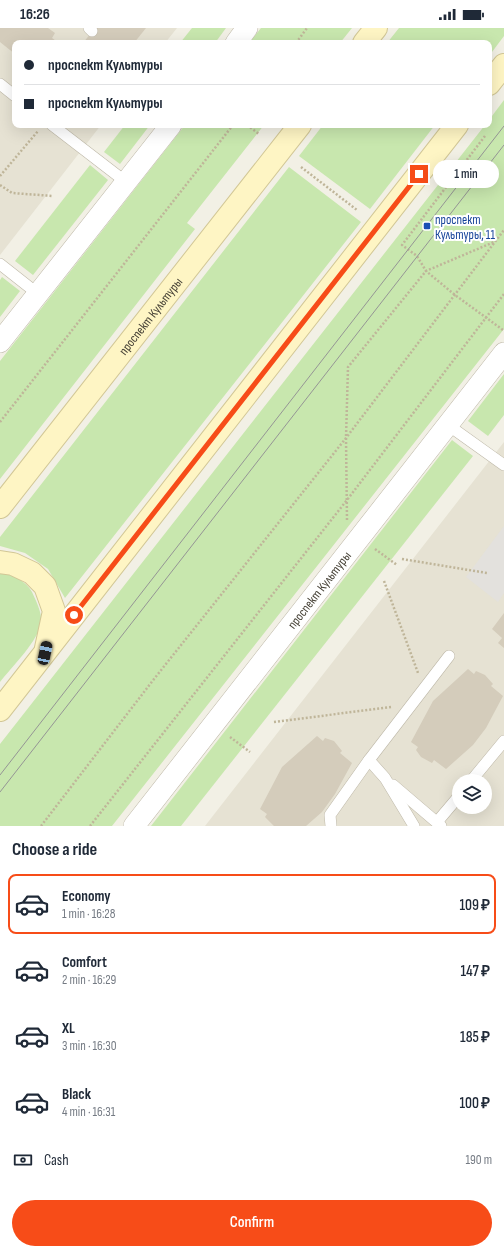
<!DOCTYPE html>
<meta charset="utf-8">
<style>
body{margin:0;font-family:"Sofia Sans Condensed",sans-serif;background:#f2f2f3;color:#1f2937;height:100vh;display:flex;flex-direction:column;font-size:15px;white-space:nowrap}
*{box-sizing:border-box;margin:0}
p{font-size:13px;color:#747a83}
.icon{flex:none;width:22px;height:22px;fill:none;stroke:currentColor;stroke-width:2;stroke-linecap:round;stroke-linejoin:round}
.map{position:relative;height:798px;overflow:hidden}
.details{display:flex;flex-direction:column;background:#fff;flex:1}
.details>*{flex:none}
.guide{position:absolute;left:12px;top:12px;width:480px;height:88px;border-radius:8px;box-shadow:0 4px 16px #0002;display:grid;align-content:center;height:88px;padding:0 12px;background:#fff}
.fabs{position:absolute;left:452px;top:746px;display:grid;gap:8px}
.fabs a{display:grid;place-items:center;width:40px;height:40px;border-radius:50%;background:#fff;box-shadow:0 4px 16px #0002;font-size:20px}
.end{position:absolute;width:18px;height:18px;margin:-9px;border:5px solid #f74c18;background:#fff;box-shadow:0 0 0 2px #fff}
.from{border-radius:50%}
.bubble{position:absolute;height:28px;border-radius:14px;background:#fff;box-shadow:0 4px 16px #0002;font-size:13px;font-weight:600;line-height:28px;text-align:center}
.car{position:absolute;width:12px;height:24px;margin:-12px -6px;border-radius:5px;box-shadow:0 0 3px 1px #0007;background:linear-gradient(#222 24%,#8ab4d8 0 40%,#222 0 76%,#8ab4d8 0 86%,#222 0)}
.guide b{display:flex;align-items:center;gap:14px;height:38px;font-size:15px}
.guide b+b{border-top:1px solid #e0e1e3}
.guide i{width:10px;height:10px;background:#1f2937}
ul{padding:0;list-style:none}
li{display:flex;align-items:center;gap:12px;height:60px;margin:0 8px 6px;padding:0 4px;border:2px solid transparent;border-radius:8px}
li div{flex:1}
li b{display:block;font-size:15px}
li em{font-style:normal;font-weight:600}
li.on{border-color:#f74c18}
li>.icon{width:36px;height:36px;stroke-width:1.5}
h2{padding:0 12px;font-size:18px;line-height:48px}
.pay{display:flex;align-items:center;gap:10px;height:44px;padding:0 12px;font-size:15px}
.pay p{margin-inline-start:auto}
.button{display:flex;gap:8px;margin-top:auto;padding:8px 12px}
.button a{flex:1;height:46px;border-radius:24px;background:#f74c18;color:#fff;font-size:16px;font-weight:600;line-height:46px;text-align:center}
.status{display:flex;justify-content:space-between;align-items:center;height:28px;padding:0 20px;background:#fff;direction:ltr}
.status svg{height:11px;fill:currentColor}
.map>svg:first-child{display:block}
.residential{fill:#e6e2d3;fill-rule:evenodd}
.green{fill:#c8e7ae}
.parking{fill:#e3e1dd}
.building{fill:#d4ccbb}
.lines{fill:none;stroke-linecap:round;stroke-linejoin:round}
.lane-casing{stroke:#beb8a8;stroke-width:12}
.street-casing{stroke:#beb8a8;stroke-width:22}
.secondary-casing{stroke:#d2c796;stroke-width:24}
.path{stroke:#bfb599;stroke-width:2.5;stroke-dasharray:2 2;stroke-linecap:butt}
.lane{stroke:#fff;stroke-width:11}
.street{stroke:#fff;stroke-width:21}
.secondary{stroke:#fef5c4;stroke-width:22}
.tram{stroke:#959595;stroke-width:1}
.route{stroke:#f74c18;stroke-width:5}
.transit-dot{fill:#1a4fb4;stroke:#fff;stroke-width:1.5}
.labels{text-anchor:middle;stroke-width:4;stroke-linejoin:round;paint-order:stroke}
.transit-label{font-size:13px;fill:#164399;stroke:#fff;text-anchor:start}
.street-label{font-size:13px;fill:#454035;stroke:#fff}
</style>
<div class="status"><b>16:26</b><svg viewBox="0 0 49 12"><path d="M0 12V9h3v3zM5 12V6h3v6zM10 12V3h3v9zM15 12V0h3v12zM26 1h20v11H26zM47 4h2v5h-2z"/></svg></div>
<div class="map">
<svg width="504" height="798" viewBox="0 0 504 798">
<rect width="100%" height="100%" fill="#f2f0e5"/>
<g class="residential">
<path d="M 0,0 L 177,0 L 165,15 L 15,15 L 15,97 L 101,97 L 0,227 Z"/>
<path d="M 504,414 L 504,798 L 205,798 ZM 459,753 L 485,753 L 485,779 L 459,779 Z"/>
</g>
<g class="green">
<path d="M 192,0 L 226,0 L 215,15 L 180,15 Z"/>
<path d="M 261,0 L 352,0 L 340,15 L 249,15 Z"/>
<path d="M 399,0 L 504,0 L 504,8 L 489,28 L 489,15 L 387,15 Z"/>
<path d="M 504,72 L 504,301 L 112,798 L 0,798 L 0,716 L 485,97 L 489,97 L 489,92 Z"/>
<path d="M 125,97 L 150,97 L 120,136 L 104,124 Z"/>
<path d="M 185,97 L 264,97 L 187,195 L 195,201 L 0,451 L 0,333 Z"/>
<path d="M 323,97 L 435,97 L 370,181 L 299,128 Z"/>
<path d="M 90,137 L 108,152 L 33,247 L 15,233 Z"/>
<path d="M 289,139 L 361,194 L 65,570 L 48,541 L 25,525 L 0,518 L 0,509 Z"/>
<path d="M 2,249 L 20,263 L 0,289 L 0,252 Z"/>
<path d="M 504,346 L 504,387 L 488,408 L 468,393 Z"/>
<path d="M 452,412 L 473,428 L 181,798 L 151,798 Z"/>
<path d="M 0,545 C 12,546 26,553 32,564 C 36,573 42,584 41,594 C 40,611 11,640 0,654 Z"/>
</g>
<path class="parking" d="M 504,498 L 504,565 L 498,574 L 466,549 Z"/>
<g class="building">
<path d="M 0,0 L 48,0 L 55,5 L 52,10 L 59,15 L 15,15 L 15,26 L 0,14 Z"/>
<path d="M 95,0 L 146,0 L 134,15 L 83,15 Z"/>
<path d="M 504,585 L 504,620 L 498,615 L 502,610 L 492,601 Z"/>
<path d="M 468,641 L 474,646 L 476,643 L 485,647 L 493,656 L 491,658 L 503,668 L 486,700 L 473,717 L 446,741 L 434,732 L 432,735 L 421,729 L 416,722 L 418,719 L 411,714 L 433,673 Z"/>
<path d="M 317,708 L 323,713 L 325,710 L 334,713 L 342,723 L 340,725 L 352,735 L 335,766 L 322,784 L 306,798 L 274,798 L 265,789 L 267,786 L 260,781 L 282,739 Z"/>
</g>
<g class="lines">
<defs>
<g id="lane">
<path d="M 89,0 L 92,3"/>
<path d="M 0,56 L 15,68"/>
<path d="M 52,97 L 126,154"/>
<path d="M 0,236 L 38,266"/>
<path d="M 448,397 L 504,437"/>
<path d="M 369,732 L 385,750 L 414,798"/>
<path d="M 471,753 L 504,713"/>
<path d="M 393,757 L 441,798"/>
<path d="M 437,794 L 459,768"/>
<path d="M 331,798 L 330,787 L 369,732 L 449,628"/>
</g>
<g id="street">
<path d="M 236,15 L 247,0"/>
<path d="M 0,314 L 171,97"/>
<path id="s1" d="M 134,798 L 504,325"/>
</g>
<g id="secondary">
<path d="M 364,15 L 376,0"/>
<path d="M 489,56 L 504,37"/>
<path id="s2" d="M 0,479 L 300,97"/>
<path d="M 0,534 L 13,536 L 32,545 L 45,558 L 54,583 L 46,620"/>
<path d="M 0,682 L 457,97"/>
</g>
</defs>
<use href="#lane" class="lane-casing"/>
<use href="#street" class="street-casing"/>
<use href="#secondary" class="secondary-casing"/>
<g class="path">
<path d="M 296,15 L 307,0"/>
<path d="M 247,97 L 259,106"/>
<path d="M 485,108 L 402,217 L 417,228 L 426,243 L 455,267 L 503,302"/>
<path d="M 301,139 L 357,182"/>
<path d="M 0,148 L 38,103"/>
<path d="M 0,157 L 12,165 L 53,168"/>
<path d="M 0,394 L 233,97"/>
<path d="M 347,492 L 346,410 L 348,339 L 426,243 L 494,214"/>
<path d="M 375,521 L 397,537"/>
<path d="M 402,531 L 487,545"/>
<path d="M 384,553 L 418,645"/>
<path d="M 274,694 L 391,679"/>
<path d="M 230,709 L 250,724"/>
<path d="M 41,798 L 154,651 L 346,410 L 504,202"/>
<path d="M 90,798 L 347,472 L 504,266"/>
</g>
<use href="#lane" class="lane"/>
<use href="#street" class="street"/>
<use href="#secondary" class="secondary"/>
<g class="tram">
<path d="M 0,747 L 504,98"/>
<path d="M 0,764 L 504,117"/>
</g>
</g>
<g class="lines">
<path class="route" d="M 74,587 L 419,146"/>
</g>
<rect class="transit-dot" x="423" y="194" width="8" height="8" rx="2"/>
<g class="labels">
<g class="transit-label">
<text x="435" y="196">проспект<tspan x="435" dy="15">Культуры, 11</tspan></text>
</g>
<g class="street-label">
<text dy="5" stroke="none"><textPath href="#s2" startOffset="243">проспект Культуры</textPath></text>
<text dy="5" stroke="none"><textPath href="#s1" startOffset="300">проспект Культуры</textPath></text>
</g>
</g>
</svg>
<div class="fabs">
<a><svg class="icon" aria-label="layers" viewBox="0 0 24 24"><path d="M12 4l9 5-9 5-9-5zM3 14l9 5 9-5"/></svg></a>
</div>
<i class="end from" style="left:74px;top:587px"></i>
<i class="end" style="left:419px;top:146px"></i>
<div class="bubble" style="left:433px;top:132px;width:66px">1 min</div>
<i class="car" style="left:45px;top:625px;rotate:12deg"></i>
<div class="guide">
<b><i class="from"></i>проспект Культуры</b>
<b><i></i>проспект Культуры</b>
</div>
</div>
<section class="details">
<h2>Choose a ride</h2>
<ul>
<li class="on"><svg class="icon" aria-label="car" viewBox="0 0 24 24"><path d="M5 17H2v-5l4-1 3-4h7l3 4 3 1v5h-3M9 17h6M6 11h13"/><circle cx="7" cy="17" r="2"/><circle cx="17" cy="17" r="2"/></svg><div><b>Economy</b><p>1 min · 16:28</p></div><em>109 ₽</em></li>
<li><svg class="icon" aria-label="car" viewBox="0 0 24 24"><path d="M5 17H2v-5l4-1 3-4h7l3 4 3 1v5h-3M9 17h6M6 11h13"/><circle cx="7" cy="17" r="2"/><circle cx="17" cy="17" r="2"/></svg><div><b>Comfort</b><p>2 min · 16:29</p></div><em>147 ₽</em></li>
<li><svg class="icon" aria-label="car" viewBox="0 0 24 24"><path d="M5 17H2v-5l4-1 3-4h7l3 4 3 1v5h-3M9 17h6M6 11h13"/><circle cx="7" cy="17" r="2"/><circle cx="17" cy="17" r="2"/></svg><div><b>XL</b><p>3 min · 16:30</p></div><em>185 ₽</em></li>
<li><svg class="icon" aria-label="car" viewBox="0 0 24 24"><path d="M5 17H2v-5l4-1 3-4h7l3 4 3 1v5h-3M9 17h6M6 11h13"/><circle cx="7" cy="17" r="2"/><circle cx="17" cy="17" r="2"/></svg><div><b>Black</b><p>4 min · 16:31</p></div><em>100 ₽</em></li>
</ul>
<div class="pay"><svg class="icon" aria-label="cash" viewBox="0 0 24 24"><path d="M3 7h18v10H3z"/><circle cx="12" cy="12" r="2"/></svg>Cash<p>190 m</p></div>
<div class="button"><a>Confirm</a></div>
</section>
